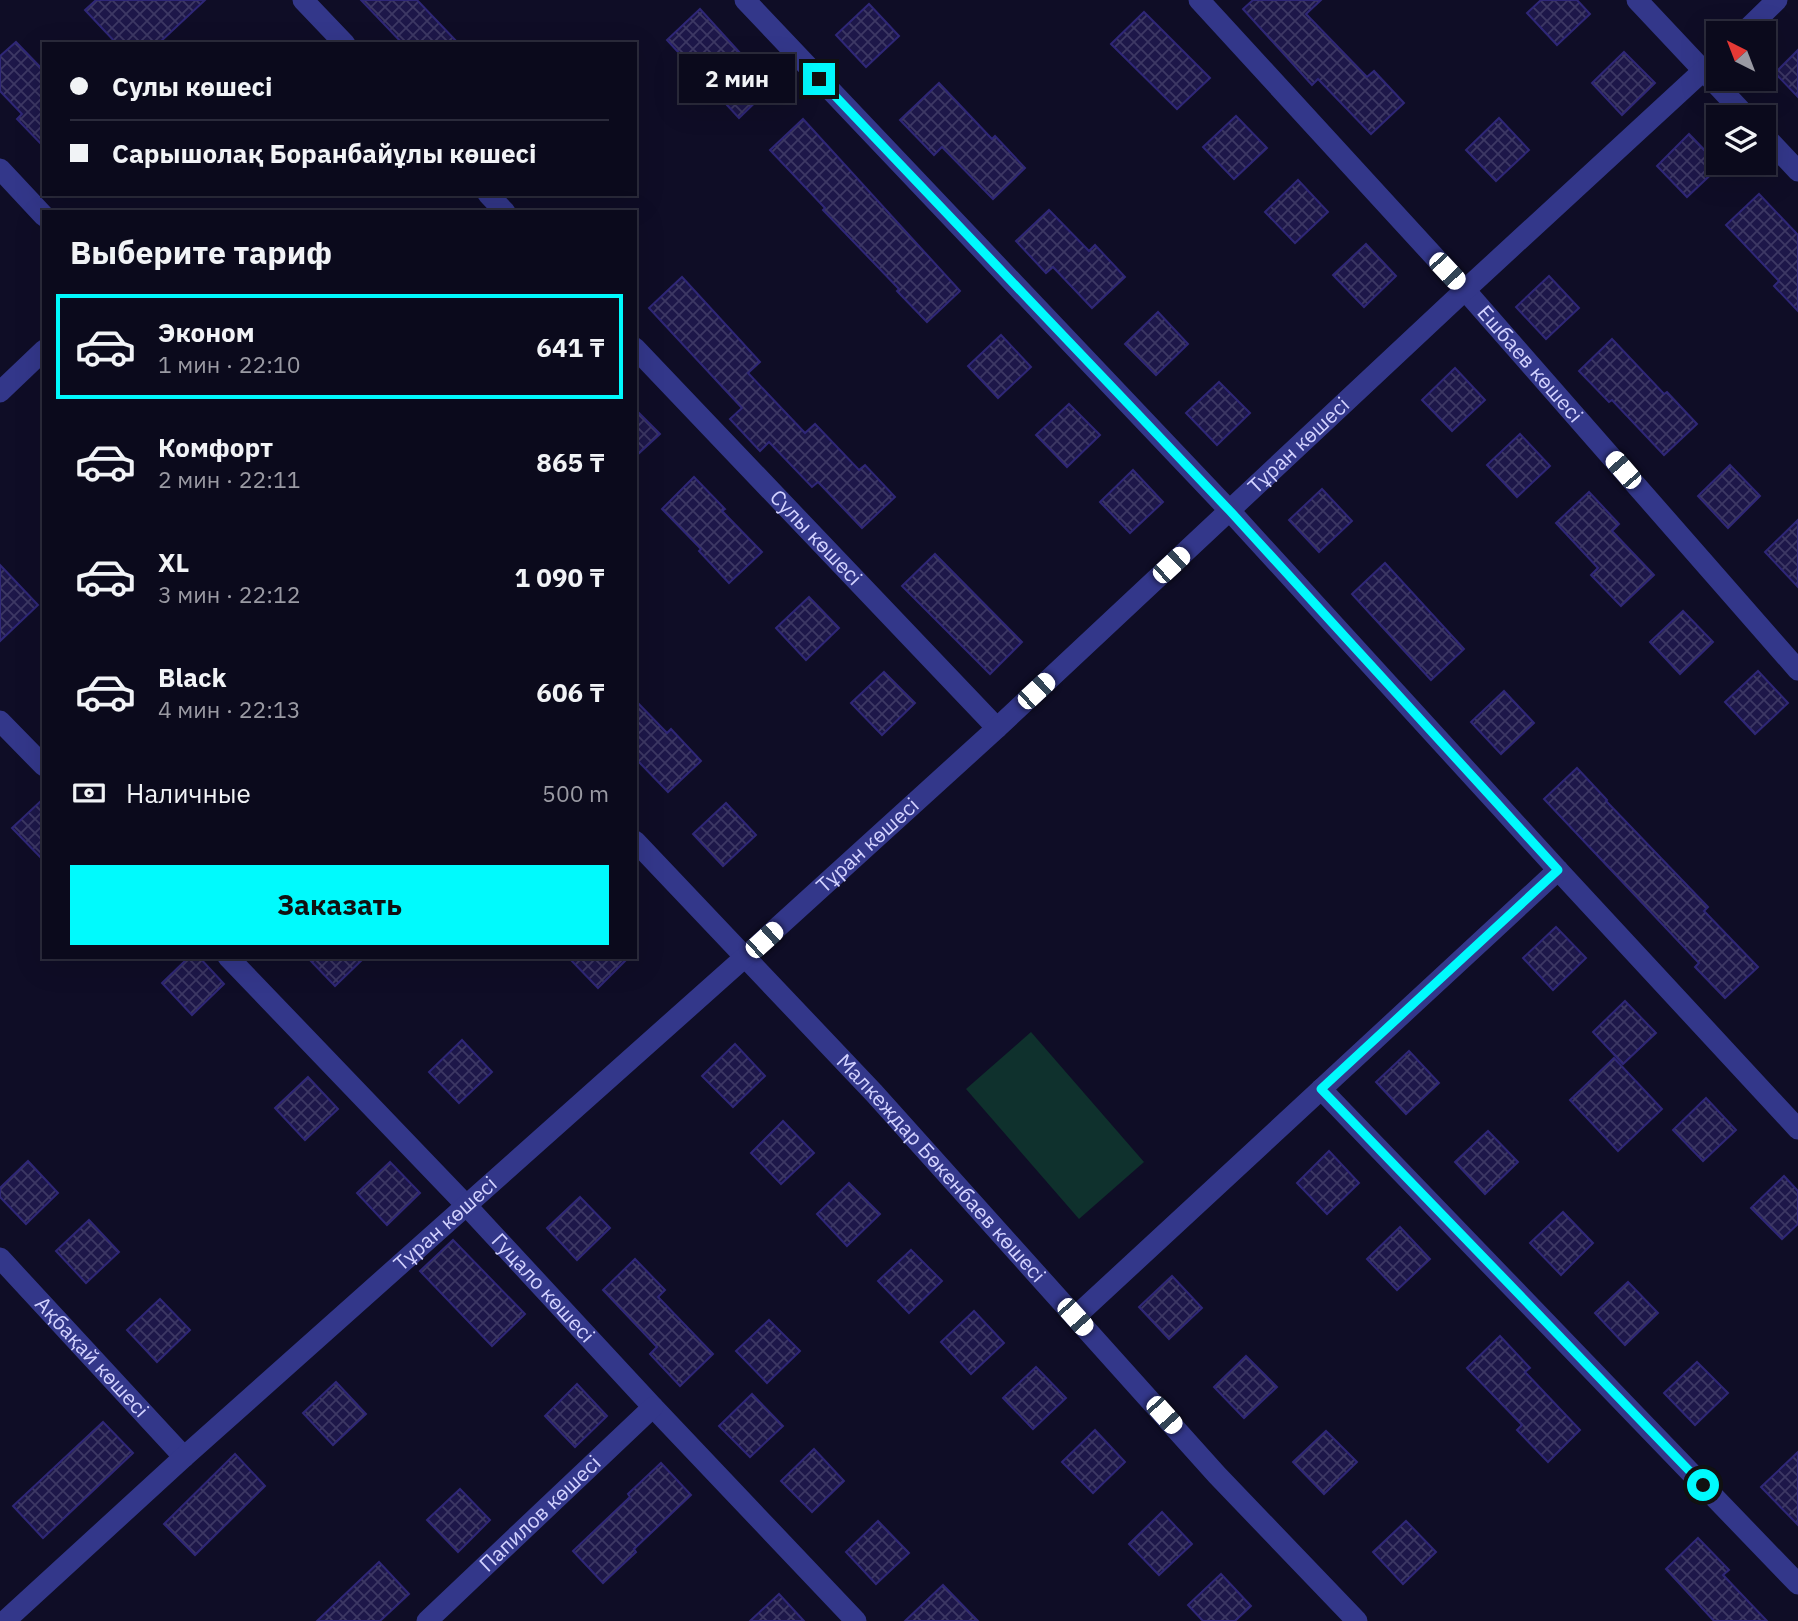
<!DOCTYPE html>
<html lang="ru">
<meta charset="utf-8">
<style>
body{margin:0;font-family:"IBM Plex Sans",sans-serif;background:#191829;color:#f1f3f6;height:100vh;display:flex;flex-direction:column;font-size:26px;white-space:nowrap}
*{box-sizing:border-box;margin:0}
p{font-size:23px;color:#9a9aa3}
.icon{flex:none;width:38px;height:38px;fill:none;stroke:currentColor;stroke-width:2;stroke-linecap:round;stroke-linejoin:round}
.map{position:relative;flex:1;overflow:hidden}
.details{position:absolute;left:42px;top:210px;width:595px;height:749px;display:flex;flex-direction:column;background:#0b0a1c;border-radius:0px;box-shadow:0 7px 28px #0002,0 0 0 2px #2b2b3b}
.details>*{flex:none}
.top-card{position:absolute;left:42px;top:42px;width:595px;height:154px;border-radius:0px;box-shadow:0 7px 28px #0002,0 0 0 2px #2b2b3b;display:grid;align-content:center;height:154px;padding:0 28px;background:#0b0a1c}
.needle{width:46px;rotate:318deg}
.buttons{position:absolute;left:1706px;top:21px;display:grid;gap:14px}
.buttons a{display:grid;place-items:center;width:70px;height:70px;border-radius:0px;background:#0b0a1c;box-shadow:0 7px 28px #0002,0 0 0 2px #2b2b3b;font-size:35px}
.end{position:absolute;width:32px;height:32px;margin:-16px;border:9px solid #00fafd;background:#111;box-shadow:0 0 0 4px #111}
.from{border-radius:50%}
.bubble{position:absolute;height:49px;border-radius:0px;background:#0b0a1c;box-shadow:0 7px 28px #0002,0 0 0 2px #2b2b3b;font-size:23px;font-weight:700;line-height:49px;text-align:center}
.car{position:absolute;width:21px;height:42px;margin:-21px -10px;border-radius:9px;box-shadow:0 0 5px 2px #0007;background:linear-gradient(#fff 24%,#345 0 40%,#fff 0 76%,#345 0 86%,#fff 0)}
.top-card b{display:flex;align-items:center;gap:24px;height:66px;font-size:26px}
.top-card b+b{border-top:2px solid #2b2b3b}
.top-card i{width:18px;height:18px;background:#f1f3f6}
ul{padding:0;list-style:none}
li{display:flex;align-items:center;gap:21px;height:105px;margin:0 14px 10px;padding:0 14px;border:4px solid transparent;border-radius:0px}
li div{flex:1}
li b{display:block;font-size:26px}
li em{font-style:normal;font-weight:700}
li.on{border-color:#00fafd}
li>.icon{width:63px;height:63px;stroke-width:1.5}
h2{padding:0 28px;font-size:32px;line-height:84px}
.pay{display:flex;align-items:center;gap:18px;height:77px;padding:0 28px;font-size:26px}
.pay p{margin-inline-start:auto}
.cta{display:flex;gap:14px;margin-top:auto;padding:14px 28px}
.cta a{flex:1;height:80px;border-radius:0px;background:#00fafd;color:#111;font-size:28px;font-weight:700;line-height:80px;text-align:center}
.map>svg:first-child{display:block}
.green{fill:#0f312d}
.building{fill:url(#building-cross-hatch);stroke:#2f2777;stroke-width:2}
.lines{fill:none;stroke-linecap:round;stroke-linejoin:round}
.minor{stroke:#33378a;stroke-width:21}
.route{stroke:#00fafd;stroke-width:9}
.labels{text-anchor:middle;stroke-width:5;stroke-linejoin:round;paint-order:stroke}
.street-label{font-size:21px;fill:#d3d2ff;stroke:#0f0d26}
</style>
<div class="map">
<svg width="1798" height="1621" viewBox="0 0 1798 1621">
<defs>
<pattern id="building-cross-hatch" width="8" height="8" patternUnits="userSpaceOnUse" patternTransform="scale(1.75)"><rect width="8" height="8" fill="#1d1749"/><path d="M0 0l8 8M0 8l8-8" fill="none" stroke="#3d3864"/></pattern>
</defs>
<rect width="100%" height="100%" fill="#0f0d26"/>
<path class="green" d="M 1031,1032 L 1144,1162 L 1079,1219 L 966,1089 Z"/>
<g class="building">
<path d="M 96,0 L 205,0 L 158,44 L 117,44 L 85,10 Z"/>
<path d="M 361,0 L 417,0 L 459,44 L 403,44 Z"/>
<path d="M 1253,0 L 1321,0 L 1306,14 L 1367,77 L 1374,71 L 1404,103 L 1371,134 L 1318,79 L 1312,85 L 1243,9 Z"/>
<path d="M 1541,0 L 1577,0 L 1590,14 L 1557,45 L 1527,13 Z"/>
<path d="M 869,4 L 899,36 L 866,67 L 836,35 Z"/>
<path d="M 700,9 L 771,87 L 739,118 L 667,40 Z"/>
<path d="M 1144,12 L 1210,78 L 1177,109 L 1111,44 Z"/>
<path d="M 16,42 L 44,71 L 44,147 L 17,119 L 22,114 L 0,91 L 0,56 Z"/>
<path d="M 1798,50 L 1798,97 L 1775,73 Z"/>
<path d="M 1624,52 L 1655,83 L 1622,115 L 1592,83 Z"/>
<path d="M 939,83 L 992,139 L 995,136 L 1025,168 L 993,199 L 942,147 L 934,155 L 900,120 Z"/>
<path d="M 1236,116 L 1267,148 L 1234,179 L 1203,147 Z"/>
<path d="M 1499,118 L 1529,150 L 1496,181 L 1466,150 Z"/>
<path d="M 803,119 L 960,291 L 927,322 L 897,291 L 899,289 L 823,210 L 825,208 L 770,150 Z"/>
<path d="M 1689,134 L 1720,166 L 1687,197 L 1657,166 Z"/>
<path d="M 1298,180 L 1328,212 L 1295,243 L 1265,212 Z"/>
<path d="M 1759,194 L 1798,235 L 1798,311 L 1774,286 L 1779,281 L 1726,225 Z"/>
<path d="M 1049,210 L 1089,251 L 1095,245 L 1125,277 L 1092,308 L 1053,267 L 1046,273 L 1016,241 Z"/>
<path d="M 1366,244 L 1396,276 L 1364,307 L 1333,275 Z"/>
<path d="M 1549,276 L 1579,308 L 1546,339 L 1516,307 Z"/>
<path d="M 682,277 L 760,362 L 748,373 L 805,433 L 815,424 L 859,470 L 865,465 L 895,497 L 862,528 L 818,482 L 812,487 L 769,442 L 760,451 L 730,419 L 742,408 L 649,308 Z"/>
<path d="M 1158,312 L 1188,344 L 1156,375 L 1125,344 Z"/>
<path d="M 1001,335 L 1031,367 L 998,398 L 968,366 Z"/>
<path d="M 1612,339 L 1664,394 L 1667,392 L 1697,424 L 1664,455 L 1612,400 L 1609,402 L 1579,371 Z"/>
<path d="M 1455,368 L 1485,400 L 1452,431 L 1422,400 Z"/>
<path d="M 1219,382 L 1250,413 L 1217,445 L 1186,413 Z"/>
<path d="M 1069,404 L 1100,435 L 1067,467 L 1036,435 Z"/>
<path d="M 635,409 L 660,434 L 635,457 Z"/>
<path d="M 1520,434 L 1550,466 L 1517,497 L 1487,465 Z"/>
<path d="M 1730,465 L 1760,496 L 1728,528 L 1698,496 Z"/>
<path d="M 1133,470 L 1163,502 L 1130,533 L 1100,502 Z"/>
<path d="M 694,477 L 725,509 L 722,511 L 762,552 L 729,583 L 699,551 L 701,549 L 662,509 Z"/>
<path d="M 1322,489 L 1352,521 L 1319,552 L 1289,520 Z"/>
<path d="M 1589,492 L 1619,524 L 1612,531 L 1654,575 L 1621,606 L 1591,575 L 1598,568 L 1556,523 Z"/>
<path d="M 1798,520 L 1798,587 L 1765,552 Z"/>
<path d="M 935,554 L 1022,642 L 990,674 L 902,586 Z"/>
<path d="M 1385,563 L 1464,649 L 1431,680 L 1352,594 Z"/>
<path d="M 0,565 L 38,605 L 0,641 Z"/>
<path d="M 809,597 L 839,628 L 806,660 L 776,628 Z"/>
<path d="M 1683,611 L 1713,642 L 1680,674 L 1650,642 Z"/>
<path d="M 1758,671 L 1788,703 L 1755,734 L 1725,702 Z"/>
<path d="M 884,672 L 915,703 L 882,735 L 851,703 Z"/>
<path d="M 1504,691 L 1534,723 L 1501,754 L 1471,722 Z"/>
<path d="M 635,700 L 667,733 L 671,729 L 701,761 L 668,792 L 635,758 Z"/>
<path d="M 1577,768 L 1607,800 L 1606,801 L 1708,907 L 1704,911 L 1758,967 L 1725,998 L 1695,967 L 1699,963 L 1544,799 Z"/>
<path d="M 44,798 L 44,861 L 12,828 Z"/>
<path d="M 726,803 L 756,835 L 723,866 L 693,834 Z"/>
<path d="M 1556,927 L 1586,958 L 1553,990 L 1523,958 Z"/>
<path d="M 189,957 L 199,957 L 224,984 L 192,1015 L 162,983 Z"/>
<path d="M 307,957 L 365,957 L 335,986 Z"/>
<path d="M 568,957 L 629,957 L 598,988 Z"/>
<path d="M 1625,1001 L 1656,1033 L 1623,1064 L 1593,1032 Z"/>
<path d="M 462,1040 L 492,1072 L 459,1103 L 429,1072 Z"/>
<path d="M 735,1044 L 765,1076 L 733,1107 L 702,1076 Z"/>
<path d="M 1409,1051 L 1439,1083 L 1406,1114 L 1376,1082 Z"/>
<path d="M 1614,1058 L 1662,1109 L 1618,1151 L 1570,1100 Z"/>
<path d="M 308,1077 L 338,1109 L 305,1140 L 275,1108 Z"/>
<path d="M 1706,1098 L 1736,1130 L 1703,1161 L 1673,1130 Z"/>
<path d="M 783,1121 L 814,1153 L 781,1184 L 751,1153 Z"/>
<path d="M 1488,1131 L 1518,1162 L 1485,1194 L 1455,1162 Z"/>
<path d="M 1329,1151 L 1359,1183 L 1327,1214 L 1297,1183 Z"/>
<path d="M 28,1161 L 58,1193 L 26,1224 L 0,1197 L 0,1188 Z"/>
<path d="M 390,1162 L 420,1193 L 387,1225 L 357,1193 Z"/>
<path d="M 1784,1176 L 1798,1191 L 1798,1224 L 1782,1239 L 1751,1208 Z"/>
<path d="M 849,1183 L 880,1214 L 847,1246 L 817,1214 Z"/>
<path d="M 580,1197 L 610,1228 L 577,1260 L 547,1228 Z"/>
<path d="M 1563,1212 L 1593,1243 L 1561,1275 L 1530,1243 Z"/>
<path d="M 89,1220 L 119,1252 L 86,1283 L 56,1251 Z"/>
<path d="M 1400,1227 L 1430,1259 L 1397,1290 L 1367,1259 Z"/>
<path d="M 453,1240 L 525,1314 L 492,1346 L 420,1271 Z"/>
<path d="M 911,1250 L 942,1281 L 909,1313 L 878,1281 Z"/>
<path d="M 635,1259 L 665,1290 L 658,1297 L 713,1354 L 680,1386 L 650,1354 L 657,1347 L 603,1290 Z"/>
<path d="M 1172,1276 L 1202,1308 L 1169,1339 L 1139,1307 Z"/>
<path d="M 1628,1282 L 1658,1313 L 1625,1345 L 1595,1313 Z"/>
<path d="M 160,1299 L 190,1330 L 157,1362 L 127,1330 Z"/>
<path d="M 974,1311 L 1004,1343 L 971,1374 L 941,1342 Z"/>
<path d="M 769,1320 L 800,1351 L 767,1383 L 736,1351 Z"/>
<path d="M 1500,1336 L 1530,1368 L 1525,1372 L 1580,1430 L 1548,1462 L 1517,1430 L 1522,1425 L 1467,1368 Z"/>
<path d="M 1246,1356 L 1277,1387 L 1244,1418 L 1214,1387 Z"/>
<path d="M 1697,1362 L 1728,1393 L 1695,1425 L 1664,1393 Z"/>
<path d="M 1036,1367 L 1066,1398 L 1033,1429 L 1003,1398 Z"/>
<path d="M 336,1382 L 366,1414 L 333,1445 L 303,1413 Z"/>
<path d="M 577,1384 L 607,1416 L 575,1447 L 545,1416 Z"/>
<path d="M 752,1394 L 783,1426 L 750,1457 L 719,1426 Z"/>
<path d="M 103,1422 L 133,1453 L 43,1538 L 13,1506 Z"/>
<path d="M 1095,1430 L 1125,1462 L 1093,1493 L 1062,1462 Z"/>
<path d="M 1326,1431 L 1357,1462 L 1324,1494 L 1293,1462 Z"/>
<path d="M 814,1449 L 844,1481 L 812,1512 L 781,1481 Z"/>
<path d="M 1798,1452 L 1798,1525 L 1761,1487 Z"/>
<path d="M 235,1454 L 265,1486 L 195,1555 L 164,1524 Z"/>
<path d="M 661,1463 L 691,1495 L 634,1549 L 636,1552 L 603,1583 L 573,1551 L 630,1497 L 628,1494 Z"/>
<path d="M 460,1489 L 490,1520 L 458,1552 L 427,1520 Z"/>
<path d="M 1162,1512 L 1192,1544 L 1159,1575 L 1129,1544 Z"/>
<path d="M 878,1521 L 909,1553 L 876,1584 L 846,1552 Z"/>
<path d="M 1406,1521 L 1436,1552 L 1403,1584 L 1373,1552 Z"/>
<path d="M 1698,1538 L 1729,1570 L 1723,1575 L 1767,1621 L 1714,1621 L 1666,1569 Z"/>
<path d="M 379,1562 L 409,1594 L 380,1621 L 317,1621 Z"/>
<path d="M 1221,1574 L 1251,1606 L 1235,1621 L 1203,1621 L 1188,1605 Z"/>
<path d="M 943,1585 L 978,1621 L 905,1621 Z"/>
<path d="M 779,1594 L 804,1621 L 750,1621 Z"/>
</g>
<g class="lines">
<g class="minor">
<path d="M 303,0 L 345,44"/>
<path d="M 745,0 L 1230,511 L 1558,870 L 1798,1129"/>
<path id="s1" d="M 1199,0 L 1465,290 L 1798,670"/>
<path d="M 1637,0 L 1747,117"/>
<path d="M 1743,33 L 1777,0"/>
<path d="M 1764,135 L 1798,171"/>
<path d="M 0,169 L 44,216"/>
<path d="M 488,194 L 505,212"/>
<path id="s2" d="M 635,348 L 997,728"/>
<path d="M 0,392 L 44,350"/>
<path d="M 0,721 L 44,766"/>
<path id="s3" d="M 635,841 L 874,1093 L 1217,1475 L 1357,1621"/>
<path id="s4" d="M 228,957 L 465,1204 L 653,1407 L 856,1621"/>
<path d="M 1321,1089 L 1798,1584"/>
<path id="s5" d="M 0,1258 L 184,1457"/>
<path d="M 1075,1317 L 1558,870"/>
<path id="s6" d="M 5,1621 L 184,1457 L 745,957 L 997,728 L 1465,290 L 1718,57"/>
<path id="s7" d="M 427,1621 L 653,1407"/>
</g>
</g>
<g class="lines">
<path class="route" d="M 819,79 L 1230,511 L 1558,870 L 1321,1089 L 1703,1485"/>
</g>
<g class="labels">
<g class="street-label">
<text dy="7" stroke="none"><textPath href="#s1" startOffset="492">Ешбаев көшесі</textPath></text>
<text dy="7" stroke="none"><textPath href="#s6" startOffset="1748">Тұран көшесі</textPath></text>
<text dy="7" stroke="none"><textPath href="#s2" startOffset="262">Сулы көшесі</textPath></text>
<text dy="7" stroke="none"><textPath href="#s6" startOffset="1160">Тұран көшесі</textPath></text>
<text dy="7" stroke="none"><textPath href="#s3" startOffset="448">Малкеждар Бөкенбаев көшесі</textPath></text>
<text dy="7" stroke="none"><textPath href="#s6" startOffset="593">Тұран көшесі</textPath></text>
<text dy="7" stroke="none"><textPath href="#s4" startOffset="457">Гуцало көшесі</textPath></text>
<text dy="7" stroke="none"><textPath href="#s5" startOffset="135">Ақбақай көшесі</textPath></text>
<text dy="7" stroke="none"><textPath href="#s7" startOffset="156">Папилов көшесі</textPath></text>
</g>
</g>
</svg>
<div class="buttons">
<a><svg class="needle" viewBox="-14 -14 28 28"><path d="M0-13l5 13h-10z" fill="#e53935"/><path d="M0 13l5-13h-10z" fill="#9a9aa3"/></svg></a>
<a><svg class="icon" aria-label="layers" viewBox="0 0 24 24"><path d="M12 4l9 5-9 5-9-5zM3 14l9 5 9-5"/></svg></a>
</div>
<i class="end from" style="left:1703px;top:1485px"></i>
<i class="end" style="left:819px;top:79px"></i>
<div class="bubble" style="left:679px;top:54px;width:116px">2 мин</div>
<i class="car" style="left:1447px;top:271px;rotate:137deg"></i>
<i class="car" style="left:1623px;top:470px;rotate:319deg"></i>
<i class="car" style="left:1171px;top:565px;rotate:47deg"></i>
<i class="car" style="left:1036px;top:691px;rotate:47deg"></i>
<i class="car" style="left:764px;top:940px;rotate:48deg"></i>
<i class="car" style="left:1075px;top:1317px;rotate:138deg"></i>
<i class="car" style="left:1164px;top:1415px;rotate:138deg"></i>
<div class="top-card">
<b><i class="from"></i>Сулы көшесі</b>
<b><i></i>Сарышолақ Боранбайұлы көшесі</b>
</div>
<section class="details">
<h2>Выберите тариф</h2>
<ul>
<li class="on"><svg class="icon" aria-label="car" viewBox="0 0 24 24"><path d="M5 17H2v-5l4-1 3-4h7l3 4 3 1v5h-3M9 17h6M6 11h13"/><circle cx="7" cy="17" r="2"/><circle cx="17" cy="17" r="2"/></svg><div><b>Эконом</b><p>1 мин · 22:10</p></div><em>641 ₸</em></li>
<li><svg class="icon" aria-label="car" viewBox="0 0 24 24"><path d="M5 17H2v-5l4-1 3-4h7l3 4 3 1v5h-3M9 17h6M6 11h13"/><circle cx="7" cy="17" r="2"/><circle cx="17" cy="17" r="2"/></svg><div><b>Комфорт</b><p>2 мин · 22:11</p></div><em>865 ₸</em></li>
<li><svg class="icon" aria-label="car" viewBox="0 0 24 24"><path d="M5 17H2v-5l4-1 3-4h7l3 4 3 1v5h-3M9 17h6M6 11h13"/><circle cx="7" cy="17" r="2"/><circle cx="17" cy="17" r="2"/></svg><div><b>XL</b><p>3 мин · 22:12</p></div><em>1 090 ₸</em></li>
<li><svg class="icon" aria-label="car" viewBox="0 0 24 24"><path d="M5 17H2v-5l4-1 3-4h7l3 4 3 1v5h-3M9 17h6M6 11h13"/><circle cx="7" cy="17" r="2"/><circle cx="17" cy="17" r="2"/></svg><div><b>Black</b><p>4 мин · 22:13</p></div><em>606 ₸</em></li>
</ul>
<div class="pay"><svg class="icon" aria-label="cash" viewBox="0 0 24 24"><path d="M3 7h18v10H3z"/><circle cx="12" cy="12" r="2"/></svg>Наличные<p>500 m</p></div>
<div class="cta"><a>Заказать</a></div>
</section>
</div>
